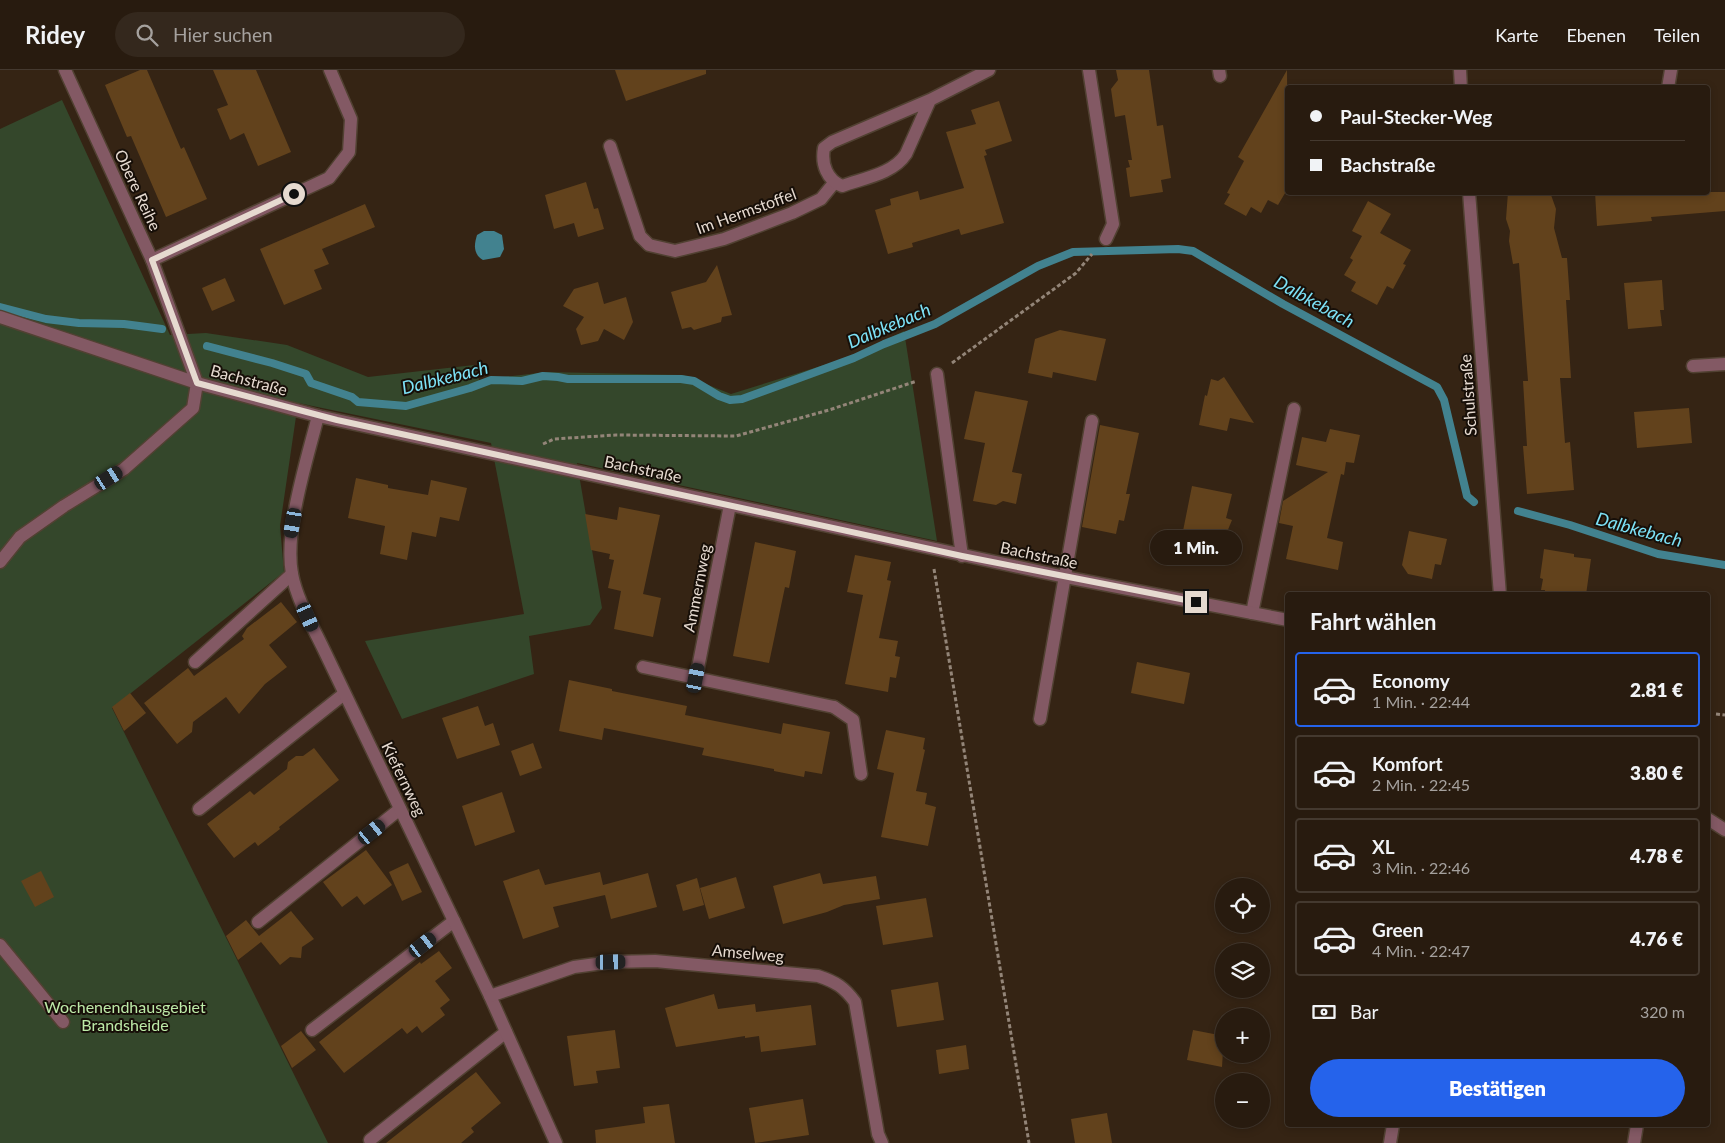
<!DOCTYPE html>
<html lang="de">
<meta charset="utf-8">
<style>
body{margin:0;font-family:Lato,sans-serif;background:#34281d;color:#f1f3f6;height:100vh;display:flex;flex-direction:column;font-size:19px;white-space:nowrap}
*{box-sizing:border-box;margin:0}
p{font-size:16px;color:#a5a19e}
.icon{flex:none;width:28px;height:28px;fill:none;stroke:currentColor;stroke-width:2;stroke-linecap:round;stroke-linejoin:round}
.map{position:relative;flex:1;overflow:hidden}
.panel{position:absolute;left:1285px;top:522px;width:425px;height:535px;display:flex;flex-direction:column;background:#281b0f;border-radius:5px;box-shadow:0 2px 8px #0003,0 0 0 1px #44392f}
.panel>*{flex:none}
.guide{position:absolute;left:1285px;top:15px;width:425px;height:110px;border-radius:5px;box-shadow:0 2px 8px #0003,0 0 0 1px #44392f;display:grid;align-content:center;height:110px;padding:0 25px;background:#281b0f}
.buttons{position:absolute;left:1215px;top:808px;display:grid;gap:10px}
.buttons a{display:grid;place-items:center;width:55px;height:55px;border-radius:50%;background:#281b0f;box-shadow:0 2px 8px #0003,0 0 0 1px #44392f;font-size:25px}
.end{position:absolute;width:22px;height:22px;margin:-11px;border:6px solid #e6dad0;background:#111;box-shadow:0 0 0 2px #111}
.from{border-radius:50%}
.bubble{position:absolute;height:35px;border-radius:18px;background:#281b0f;box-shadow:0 2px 8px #0003,0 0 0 1px #44392f;font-size:16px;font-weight:800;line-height:35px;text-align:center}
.car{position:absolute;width:15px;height:30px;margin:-15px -8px;border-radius:6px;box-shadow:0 0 4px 1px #0007;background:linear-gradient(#222 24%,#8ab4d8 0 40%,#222 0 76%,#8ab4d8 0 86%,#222 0)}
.guide b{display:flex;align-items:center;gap:18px;height:48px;font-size:19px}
.guide b+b{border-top:1px solid #44392f}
.guide i{width:12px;height:12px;background:#f1f3f6}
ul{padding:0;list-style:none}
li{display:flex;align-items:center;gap:15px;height:75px;margin:0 10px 8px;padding:0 15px;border:2px solid #44392f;border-radius:5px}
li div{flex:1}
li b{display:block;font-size:19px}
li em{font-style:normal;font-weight:800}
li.current{border-color:#2563eb}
li>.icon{width:45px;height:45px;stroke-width:1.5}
h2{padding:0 25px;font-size:22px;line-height:60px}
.pay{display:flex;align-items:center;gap:12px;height:55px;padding:0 25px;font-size:19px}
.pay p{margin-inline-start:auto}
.action{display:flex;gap:10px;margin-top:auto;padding:10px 25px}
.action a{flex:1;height:58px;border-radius:30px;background:#2563eb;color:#fff;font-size:20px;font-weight:800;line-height:58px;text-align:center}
header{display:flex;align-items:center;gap:30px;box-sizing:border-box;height:70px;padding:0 25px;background:#281b0f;border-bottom:1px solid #44392f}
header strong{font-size:24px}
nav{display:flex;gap:28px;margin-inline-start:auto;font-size:18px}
.search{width:350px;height:45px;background:#34281d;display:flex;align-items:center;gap:12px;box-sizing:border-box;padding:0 18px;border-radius:28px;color:#a5a19e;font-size:19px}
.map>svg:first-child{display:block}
.green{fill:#34472b}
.water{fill:#42828f}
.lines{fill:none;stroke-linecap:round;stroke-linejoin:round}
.stream{stroke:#42828f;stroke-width:8}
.building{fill:#62421c}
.lane-casing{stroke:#514132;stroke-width:15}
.street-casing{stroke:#514132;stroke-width:15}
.path{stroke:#938578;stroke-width:3;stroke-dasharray:4 2.5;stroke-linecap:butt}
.lane{stroke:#835964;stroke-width:12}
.street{stroke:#835964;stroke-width:12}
.route{stroke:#e6dad0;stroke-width:6}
.labels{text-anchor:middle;stroke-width:4;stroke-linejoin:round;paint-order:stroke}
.street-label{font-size:16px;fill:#e6dad0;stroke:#170f08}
.park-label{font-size:16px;fill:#bdeaa8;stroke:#170f08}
.water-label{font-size:18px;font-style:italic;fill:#7de2f7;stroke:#170f08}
</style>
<header>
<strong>Ridey</strong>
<div class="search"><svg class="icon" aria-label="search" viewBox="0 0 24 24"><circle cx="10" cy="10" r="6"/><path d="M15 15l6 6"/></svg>Hier suchen</div>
<nav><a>Karte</a><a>Ebenen</a><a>Teilen</a></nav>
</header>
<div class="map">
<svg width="1725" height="1073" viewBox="0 0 1725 1073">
<rect width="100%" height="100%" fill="#352414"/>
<path class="green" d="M 62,30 L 170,265 L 206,263 L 287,275 L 368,307 L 474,295 L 479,310 L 547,302 L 683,305 L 731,324 L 853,286 L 904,261 L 937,471 L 577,393 L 602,538 L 590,555 L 529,566 L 534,604 L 402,649 L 365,571 L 524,544 L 491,373 L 298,333 L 280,456 L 284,502 L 112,638 L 328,1073 L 0,1073 L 0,59 Z"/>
<path class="water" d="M 484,161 L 494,161 L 502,165 L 504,179 L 500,187 L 483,190 C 473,184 474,175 477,165 Z"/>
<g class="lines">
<g class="stream">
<path d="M 0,237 L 46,249 L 79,253 L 124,254 L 162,259"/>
<path d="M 207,276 L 272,293 L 306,304 L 311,313 L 352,327 L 358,332 L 406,336 L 470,318 L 491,310 L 522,311 L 543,306 L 558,307 L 568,309 L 681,309 L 694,311 L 719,326 L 730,330 L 742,329 L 854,288 L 884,274 L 935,254 L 1038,196 L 1073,182 L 1178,179 L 1193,181 L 1283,234 L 1437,317 L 1444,330 L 1467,426 L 1474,432"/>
<path d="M 1518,441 L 1570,455 L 1658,484 L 1725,495"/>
</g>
</g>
<g class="building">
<path d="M 140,0 L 147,0 L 181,79 L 184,77 L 207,129 L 166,147 L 131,66 L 127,67 L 105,15 Z"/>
<path d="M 213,0 L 256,0 L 291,82 L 258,96 L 244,63 L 230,70 L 217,39 L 228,35 Z"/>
<path d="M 615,0 L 706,0 L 706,4 L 626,31 Z"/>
<path d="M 1116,0 L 1149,0 L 1157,56 L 1163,55 L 1171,108 L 1161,110 L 1163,122 L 1130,127 L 1126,98 L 1130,97 L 1128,90 L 1132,90 L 1125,45 L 1115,47 L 1111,19 L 1118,10 Z"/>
<path d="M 1287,0 L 1288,118 L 1278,135 L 1268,130 L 1261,143 L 1251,137 L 1246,146 L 1224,134 L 1230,124 L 1227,123 L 1244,91 L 1238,87 Z"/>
<path d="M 999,31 L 1012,71 L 985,80 L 987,85 L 984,86 L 1004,153 L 961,165 L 959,159 L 912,173 L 913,177 L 888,184 L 875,140 L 891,135 L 890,129 L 918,121 L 920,130 L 964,118 L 946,62 L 976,54 L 971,40 Z"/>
<path d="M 586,112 L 594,139 L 598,138 L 604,159 L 578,167 L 574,153 L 554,159 L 545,125 Z"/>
<path d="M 1508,122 L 1550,122 L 1556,139 L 1554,158 L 1562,188 L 1567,188 L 1570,230 L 1566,230 L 1571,308 L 1560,308 L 1565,373 L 1570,372 L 1574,420 L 1527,424 L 1523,376 L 1527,376 L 1523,311 L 1528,311 L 1519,193 L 1513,194 L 1509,171 L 1510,161 L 1506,149 Z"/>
<path d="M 1595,122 L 1725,122 L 1725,141 L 1651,147 L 1652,151 L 1597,156 Z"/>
<path d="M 1368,131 L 1391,144 L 1380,163 L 1411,180 L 1403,194 L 1406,195 L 1393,219 L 1387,216 L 1377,235 L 1351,221 L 1356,212 L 1344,205 L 1353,190 L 1350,188 L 1362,166 L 1352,161 Z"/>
<path d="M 365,134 L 375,157 L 322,179 L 329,194 L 314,200 L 322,219 L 284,235 L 260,179 Z"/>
<path d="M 717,195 L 732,245 L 722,247 L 721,252 L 694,260 L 691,257 L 682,259 L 671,222 L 706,212 Z"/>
<path d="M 225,208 L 235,231 L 212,241 L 202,218 Z"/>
<path d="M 1662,210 L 1664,240 L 1660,240 L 1662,256 L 1628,259 L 1624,213 Z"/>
<path d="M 598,212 L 604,234 L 626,227 L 633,252 L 624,270 L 604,259 L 598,271 L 581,275 L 576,259 L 584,247 L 563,236 L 574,219 Z"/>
<path d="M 1060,260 L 1106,269 L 1096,311 L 1053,302 L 1052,308 L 1028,303 L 1035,269 Z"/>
<path d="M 1224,307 L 1254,353 L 1230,348 L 1227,361 L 1199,355 L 1205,325 L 1207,326 L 1211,309 L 1218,311 Z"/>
<path d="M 975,321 L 1028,331 L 1012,402 L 1022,404 L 1016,434 L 1003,431 L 996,435 L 973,431 L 985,373 L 964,369 Z"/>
<path d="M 1689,338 L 1692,373 L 1637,378 L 1634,342 Z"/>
<path d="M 1100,355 L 1139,363 L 1126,424 L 1130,424 L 1124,451 L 1119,450 L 1116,464 L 1082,457 Z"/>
<path d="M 1330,359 L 1360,365 L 1354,393 L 1346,392 L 1344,405 L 1341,404 L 1327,468 L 1343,472 L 1338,500 L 1286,489 L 1293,456 L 1279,453 L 1283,431 L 1328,402 L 1296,395 L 1302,367 L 1326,372 Z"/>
<path d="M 356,408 L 388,415 L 388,418 L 428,425 L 431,410 L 467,418 L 459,451 L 440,447 L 436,467 L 412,462 L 407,490 L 380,484 L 385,456 L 348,448 Z"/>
<path d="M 1192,416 L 1232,424 L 1226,448 L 1232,450 L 1220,479 L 1181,471 Z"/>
<path d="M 619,437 L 660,445 L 643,524 L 661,528 L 653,567 L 614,559 L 621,521 L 608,518 L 614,490 L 609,489 L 610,484 L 591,480 L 585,444 L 617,450 Z"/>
<path d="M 1409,461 L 1447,469 L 1441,495 L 1435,494 L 1432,509 L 1408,504 L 1402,495 Z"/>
<path d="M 755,472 L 796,481 L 789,518 L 785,517 L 769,593 L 733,586 Z"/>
<path d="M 1544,479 L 1574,484 L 1574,487 L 1591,489 L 1586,525 L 1544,525 L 1545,520 L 1541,520 L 1543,509 L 1540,508 Z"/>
<path d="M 855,485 L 891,492 L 887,510 L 891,511 L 879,568 L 898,571 L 895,586 L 900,587 L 896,608 L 890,607 L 888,622 L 845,614 L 863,525 L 847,522 Z"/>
<path d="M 281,532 L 297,552 L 269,575 L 287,597 L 265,614 L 239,644 L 226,627 L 193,652 L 192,662 L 177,674 L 144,633 L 188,598 L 194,606 L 244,569 L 242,566 L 247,558 Z"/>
<path d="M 1137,592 L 1190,603 L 1184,634 L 1131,623 Z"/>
<path d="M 569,610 L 612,619 L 612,621 L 687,636 L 685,645 L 781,664 L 783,653 L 830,662 L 822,704 L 805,701 L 804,707 L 774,701 L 774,699 L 702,685 L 704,678 L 604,658 L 602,670 L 559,661 Z"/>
<path d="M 130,623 L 146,643 L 124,661 L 112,637 Z"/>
<path d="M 478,636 L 485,656 L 493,653 L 500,675 L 457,689 L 442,648 Z"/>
<path d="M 886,660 L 925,668 L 923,679 L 925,680 L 916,721 L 927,723 L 925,734 L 936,737 L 928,776 L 881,767 L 894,703 L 877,699 Z"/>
<path d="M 533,673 L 542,698 L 520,706 L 511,681 Z"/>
<path d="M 314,678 L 339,710 L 279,757 L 280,759 L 258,776 L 255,772 L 234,788 L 207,754 L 250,721 L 254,725 L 287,699 L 288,692 L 296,686 L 303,686 Z"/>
<path d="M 502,722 L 515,762 L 475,776 L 462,736 Z"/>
<path d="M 366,780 L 392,815 L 364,835 L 357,826 L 342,837 L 323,812 Z"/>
<path d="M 408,793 L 422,822 L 402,831 L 389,802 Z"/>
<path d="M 539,799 L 545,815 L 600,802 L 603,815 L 648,803 L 657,837 L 611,849 L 605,825 L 553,837 L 559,857 L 523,869 L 503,811 Z"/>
<path d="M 41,801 L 54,827 L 35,837 L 21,811 Z"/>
<path d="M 820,803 L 823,814 L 876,806 L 880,829 L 844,835 L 827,842 L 783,854 L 773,816 Z"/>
<path d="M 736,807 L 745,838 L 709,849 L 700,818 Z"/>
<path d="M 697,808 L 704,835 L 683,841 L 676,815 Z"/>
<path d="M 926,828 L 933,867 L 883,875 L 876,836 Z"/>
<path d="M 291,841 L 314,869 L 302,877 L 301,888 L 290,887 L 280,895 L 261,872 L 238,890 L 226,866 L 246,850 L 259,866 Z"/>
<path d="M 439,881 L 452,898 L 435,911 L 450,930 L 440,938 L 445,945 L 422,963 L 417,956 L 407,964 L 402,958 L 344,1003 L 319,972 L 420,892 L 421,894 Z"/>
<path d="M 938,912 L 944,950 L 897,957 L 891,920 Z"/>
<path d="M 714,924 L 718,939 L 755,934 L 756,942 L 811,935 L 816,975 L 761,982 L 759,966 L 745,968 L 745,966 L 676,977 L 665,938 Z"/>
<path d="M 615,960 L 620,998 L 596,1001 L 598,1013 L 574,1016 L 567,966 Z"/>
<path d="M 1193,960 L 1224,966 L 1222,997 L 1187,990 Z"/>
<path d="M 301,961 L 316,980 L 292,998 L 281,976 Z"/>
<path d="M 966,975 L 969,999 L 939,1004 L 936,980 Z"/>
<path d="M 476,1002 L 501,1033 L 471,1058 L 474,1062 L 461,1073 L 386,1073 Z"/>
<path d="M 803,1029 L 809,1065 L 755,1073 L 749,1038 Z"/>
<path d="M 669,1034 L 675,1073 L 596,1073 L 595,1060 L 645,1053 L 643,1037 Z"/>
<path d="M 1107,1043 L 1112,1073 L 1075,1073 L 1071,1049 Z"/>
</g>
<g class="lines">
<defs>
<g id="lane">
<path d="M 1089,0 L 1113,154 L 1106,169"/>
<path d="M 610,76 L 640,166 L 649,175 L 675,181 L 724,169 L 792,143 L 821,129 L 834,113"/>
<path d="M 1693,296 L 1725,294"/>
<path d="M 937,304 L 962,486"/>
<path d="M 0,492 L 20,467 L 64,436 L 124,399 L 193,338 L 197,313"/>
<path d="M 1252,543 L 1294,339"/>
<path d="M 195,592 L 292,504"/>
<path d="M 834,637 L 853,650 L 861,704"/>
<path d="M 1040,649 L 1092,351"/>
<path d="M 199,739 L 344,624"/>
<path d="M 258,852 L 400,739"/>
<path d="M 0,875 L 63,952"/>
<path d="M 312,960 L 454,851"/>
<path d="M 370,1070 L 506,962"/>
</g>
<g id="street">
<path d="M 65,0 L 152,190 L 197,313"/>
<path d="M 1219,0 L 1220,6"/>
<path d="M 1460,0 L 1461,18"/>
<path d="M 1668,18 L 1671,0"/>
<path d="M 930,30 L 906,84 C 893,104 864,108 842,116 C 827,110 821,94 824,78 L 832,72 L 930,30 L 989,0"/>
<path d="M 1469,122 L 1500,525"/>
<path d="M 152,190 L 329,108 L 349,82 L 351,49 L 330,0"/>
<path d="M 0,247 L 197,313 L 318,346 L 1065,507 L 1288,550"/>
<path d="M 318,346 C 307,390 284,460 292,504 C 297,530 312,555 323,578 L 490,926 L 556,1073"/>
<path d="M 643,597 L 834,637"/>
<path d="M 696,608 L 730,435"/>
<path d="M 1708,749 L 1725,760"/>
<path d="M 490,926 L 574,897 L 611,892 L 655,891 L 818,906 C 836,912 844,917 855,932 L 878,1064 L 882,1073"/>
<path d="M 1390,1073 L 1393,1055"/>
<path d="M 1634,1073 L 1637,1055"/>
</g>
</defs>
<use href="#lane" class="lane-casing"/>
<use href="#street" class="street-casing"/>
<g class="path">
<path d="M 952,293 L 1076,203 L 1092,184"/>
<path d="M 543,374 L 554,369 L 616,365 L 736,366 L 829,340 L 917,311"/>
<path d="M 934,499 L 1029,1073"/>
<path d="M 1716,644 L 1725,645"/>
</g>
<use href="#lane" class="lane"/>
<use href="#street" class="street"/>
</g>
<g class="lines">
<path class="route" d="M 294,124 L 152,190 L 197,313 L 337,350 L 962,486 L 1196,532"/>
</g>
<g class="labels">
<g class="street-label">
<text transform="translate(138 120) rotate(65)" y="6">Obere Reihe</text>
<text transform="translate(746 141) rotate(-20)" y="6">Im Hermstoffel</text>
<text transform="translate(249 310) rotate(15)" y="6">Bachstraße</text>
<text transform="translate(1468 325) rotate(-94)" y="6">Schulstraße</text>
<text transform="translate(643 399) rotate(12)" y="6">Bachstraße</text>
<text transform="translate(1039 485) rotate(12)" y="6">Bachstraße</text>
<text transform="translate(697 518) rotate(-79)" y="6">Ammernweg</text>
<text transform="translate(404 709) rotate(64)" y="6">Kiefernweg</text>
<text transform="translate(748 883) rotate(5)" y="6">Amselweg</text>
</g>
<g class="park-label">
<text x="125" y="943">Wochenendhausgebiet<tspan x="125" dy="18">Brandsheide</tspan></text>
</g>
<g class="water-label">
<text transform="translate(1314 232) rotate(29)" y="6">Dalbkebach</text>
<text transform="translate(889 256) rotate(-23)" y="6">Dalbkebach</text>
<text transform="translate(445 308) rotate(-14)" y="6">Dalbkebach</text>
<text transform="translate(1639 460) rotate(15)" y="6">Dalbkebach</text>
</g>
</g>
</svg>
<div class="buttons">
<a><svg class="icon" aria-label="locate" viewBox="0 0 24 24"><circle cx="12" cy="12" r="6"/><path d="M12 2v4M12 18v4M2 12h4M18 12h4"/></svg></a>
<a><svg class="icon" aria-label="layers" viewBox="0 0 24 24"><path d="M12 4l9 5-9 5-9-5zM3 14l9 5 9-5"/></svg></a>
<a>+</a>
<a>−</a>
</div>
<i class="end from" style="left:294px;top:124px"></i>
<i class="end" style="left:1196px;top:532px"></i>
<div class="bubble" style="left:1150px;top:460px;width:92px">1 Min.</div>
<i class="car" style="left:109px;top:408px;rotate:58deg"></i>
<i class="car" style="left:293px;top:453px;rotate:190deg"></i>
<i class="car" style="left:308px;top:547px;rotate:156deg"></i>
<i class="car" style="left:696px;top:608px;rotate:11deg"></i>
<i class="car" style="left:372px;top:762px;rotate:51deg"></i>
<i class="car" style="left:423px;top:875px;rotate:52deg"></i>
<i class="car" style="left:611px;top:892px;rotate:89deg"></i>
<div class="guide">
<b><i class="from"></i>Paul-Stecker-Weg</b>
<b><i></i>Bachstraße</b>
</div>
<section class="panel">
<h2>Fahrt wählen</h2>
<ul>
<li class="current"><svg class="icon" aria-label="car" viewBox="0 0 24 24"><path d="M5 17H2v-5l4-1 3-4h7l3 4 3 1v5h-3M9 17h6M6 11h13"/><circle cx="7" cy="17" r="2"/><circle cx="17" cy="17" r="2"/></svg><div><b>Economy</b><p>1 Min. · 22:44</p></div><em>2.81 €</em></li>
<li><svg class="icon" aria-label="car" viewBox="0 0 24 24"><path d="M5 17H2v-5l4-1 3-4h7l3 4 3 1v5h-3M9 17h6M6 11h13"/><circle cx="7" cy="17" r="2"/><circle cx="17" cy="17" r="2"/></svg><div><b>Komfort</b><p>2 Min. · 22:45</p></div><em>3.80 €</em></li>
<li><svg class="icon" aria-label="car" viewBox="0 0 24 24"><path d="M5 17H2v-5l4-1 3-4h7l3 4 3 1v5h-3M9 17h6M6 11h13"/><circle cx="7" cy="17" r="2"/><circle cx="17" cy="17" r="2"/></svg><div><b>XL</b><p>3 Min. · 22:46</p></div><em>4.78 €</em></li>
<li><svg class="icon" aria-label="car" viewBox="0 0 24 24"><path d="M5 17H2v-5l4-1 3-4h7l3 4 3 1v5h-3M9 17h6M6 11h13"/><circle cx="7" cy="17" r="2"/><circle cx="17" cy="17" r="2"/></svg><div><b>Green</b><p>4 Min. · 22:47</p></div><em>4.76 €</em></li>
</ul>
<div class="pay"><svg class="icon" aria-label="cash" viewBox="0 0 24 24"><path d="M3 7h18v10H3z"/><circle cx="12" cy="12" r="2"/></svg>Bar<p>320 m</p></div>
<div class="action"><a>Bestätigen</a></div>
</section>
</div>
